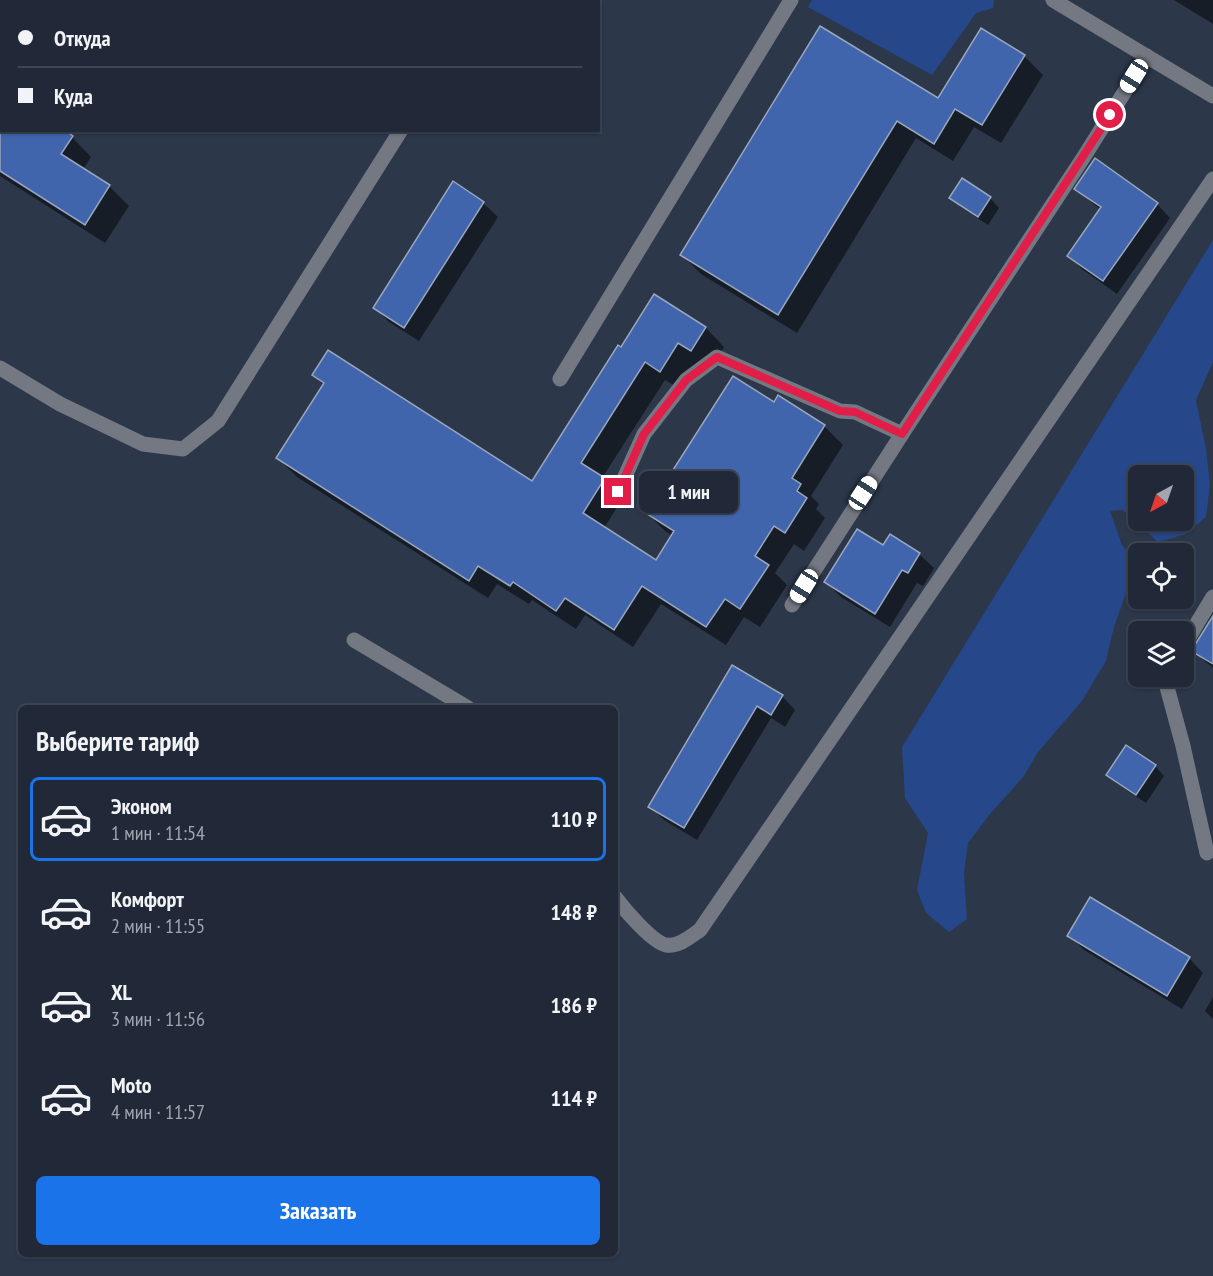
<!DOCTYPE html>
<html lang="ru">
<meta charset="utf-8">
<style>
body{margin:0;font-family:"PT Sans Narrow",sans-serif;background:#2d3543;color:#f1f3f6;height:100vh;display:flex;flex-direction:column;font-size:22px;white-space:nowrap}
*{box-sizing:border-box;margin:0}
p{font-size:20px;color:#a2a6ae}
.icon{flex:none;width:33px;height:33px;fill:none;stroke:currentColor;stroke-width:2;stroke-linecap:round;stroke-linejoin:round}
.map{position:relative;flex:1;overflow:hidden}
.panel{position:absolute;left:18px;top:705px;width:600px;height:552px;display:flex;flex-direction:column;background:#212938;border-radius:9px;box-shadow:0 2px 4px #0004,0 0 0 2px #3e4553}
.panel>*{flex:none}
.top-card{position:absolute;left:0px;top:0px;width:600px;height:132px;box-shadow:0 2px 4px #0004,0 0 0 2px #3e4553;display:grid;align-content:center;height:132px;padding:0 18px;background:#212938}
.needle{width:39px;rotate:220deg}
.controls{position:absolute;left:1128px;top:465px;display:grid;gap:12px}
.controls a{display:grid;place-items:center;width:66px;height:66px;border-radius:9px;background:#212938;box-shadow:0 2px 4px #0004,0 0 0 2px #3e4553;font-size:30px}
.end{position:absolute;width:27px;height:27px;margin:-14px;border:8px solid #e11d48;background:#fff;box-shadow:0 0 0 3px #fff}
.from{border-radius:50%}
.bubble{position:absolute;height:42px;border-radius:9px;background:#212938;box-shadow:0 2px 4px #0004,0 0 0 2px #3e4553;font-size:20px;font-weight:800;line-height:42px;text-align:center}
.car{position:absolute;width:18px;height:36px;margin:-18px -9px;border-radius:8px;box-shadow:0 0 4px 2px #0007;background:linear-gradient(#fff 24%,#345 0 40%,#fff 0 76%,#345 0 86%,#fff 0)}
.top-card b{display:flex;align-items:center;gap:21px;height:57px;font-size:22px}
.top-card b+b{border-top:2px solid #3e4553}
.top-card i{width:15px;height:15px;background:#f1f3f6}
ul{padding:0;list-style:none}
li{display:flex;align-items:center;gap:18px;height:84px;margin:0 12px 9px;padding:0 6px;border:3px solid transparent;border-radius:9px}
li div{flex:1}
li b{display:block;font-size:22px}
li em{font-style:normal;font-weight:800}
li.current{border-color:#1a73e8}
li>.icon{width:54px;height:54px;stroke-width:1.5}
h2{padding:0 18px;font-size:27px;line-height:72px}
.cta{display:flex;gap:12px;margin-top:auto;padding:12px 18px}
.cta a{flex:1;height:69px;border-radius:9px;background:#1a73e8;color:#fff;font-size:24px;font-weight:800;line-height:69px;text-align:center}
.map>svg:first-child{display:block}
.green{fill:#264789;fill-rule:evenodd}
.shadow{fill:#0007}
.building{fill:#4065ad;stroke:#99a6bd;stroke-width:1.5}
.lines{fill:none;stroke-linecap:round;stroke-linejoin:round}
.minor{stroke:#737882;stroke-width:15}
.route{stroke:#e11d48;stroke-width:8}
</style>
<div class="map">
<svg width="1213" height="1276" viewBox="0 0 1213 1276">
<rect width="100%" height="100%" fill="#2c374a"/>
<g class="green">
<path d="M 812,0 L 994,0 L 993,8 L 976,13 L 932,75 L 808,7 Z"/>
<path d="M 1213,240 L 1213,362 L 1196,400 L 1206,449 L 1210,485 L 1206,517 L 1186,534 L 1158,542 L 1123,510 L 1110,511 L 1122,545 L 1138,563 L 1138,579 L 1125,596 L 1114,627 L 1106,661 L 1082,701 L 1038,752 L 1024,776 L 990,814 L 968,843 L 964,873 L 967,919 L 949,932 L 926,913 L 917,890 L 928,833 L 905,798 L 902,747 ZM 1138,476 L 1184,476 L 1184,520 L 1138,520 Z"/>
</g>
<g class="shadow">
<path d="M 0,0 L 64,0 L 2,2 L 2,130 L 72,137 L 91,157 L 83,169 L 109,186 L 129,206 L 105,243 L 0,176 Z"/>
<path d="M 398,0 L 421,0 L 420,2 Z"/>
<path d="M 1174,0 L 1213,0 L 1213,24 Z"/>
<path d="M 821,28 L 938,100 L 1024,56 L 1043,75 L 1001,143 L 974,127 L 953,161 L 916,138 L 797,333 L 701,274 L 682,255 Z"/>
<path d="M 1076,189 L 1157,204 L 1170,218 L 1117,294 L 1082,269 L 1069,256 L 1101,210 Z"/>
<path d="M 951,197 L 990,198 L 999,208 L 988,225 L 961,207 Z"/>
<path d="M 483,203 L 498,217 L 419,341 L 389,322 L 375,308 Z"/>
<path d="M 655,296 L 706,328 L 724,347 L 711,369 L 698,361 L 680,389 L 665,380 L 602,478 L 623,498 L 604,528 L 656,562 L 673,536 L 665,531 L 646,512 L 666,483 L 774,404 L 779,397 L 824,426 L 843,445 L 811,496 L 819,504 L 816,509 L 825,518 L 804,551 L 794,544 L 775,573 L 787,585 L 760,627 L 744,617 L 726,645 L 661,604 L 633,647 L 585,615 L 576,629 L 532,600 L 529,604 L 497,584 L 488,598 L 297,477 L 278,458 L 324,385 L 314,375 L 532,483 Z"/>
<path d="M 884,547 L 919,554 L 934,568 L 923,586 L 917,583 L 890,627 L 841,597 L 826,582 Z"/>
<path d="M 1213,618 L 1213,668 L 1193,651 Z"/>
<path d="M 733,667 L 782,696 L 795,710 L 785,727 L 771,718 L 697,840 L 664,820 L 650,806 Z"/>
<path d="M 1155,766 L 1164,776 L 1146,803 L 1118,784 L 1108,774 Z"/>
<path d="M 1069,935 L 1189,958 L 1203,973 L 1182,1009 L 1084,950 Z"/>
<path d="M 1213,997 L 1213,1019 L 1205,1011 Z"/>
</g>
<g class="building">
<path d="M 820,26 L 938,98 L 981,28 L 1025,55 L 982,125 L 955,109 L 934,144 L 897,121 L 778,315 L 680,255 Z"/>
<path d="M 0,130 L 64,130 L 73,136 L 61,154 L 110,185 L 85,225 L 0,171 Z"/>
<path d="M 1095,158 L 1158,203 L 1103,281 L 1067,256 L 1101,207 L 1074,189 Z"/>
<path d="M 962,178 L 991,197 L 978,217 L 949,198 Z"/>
<path d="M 453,181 L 484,202 L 404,328 L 373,308 Z"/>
<path d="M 654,294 L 706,327 L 691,351 L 678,343 L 660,372 L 645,362 L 581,463 L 605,478 L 583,513 L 656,560 L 674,531 L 644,512 L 652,499 L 648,496 L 659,477 L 666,481 L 733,376 L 774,402 L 778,395 L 825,425 L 792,478 L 801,484 L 797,491 L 807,498 L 785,533 L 774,526 L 755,556 L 769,565 L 740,609 L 725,599 L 706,627 L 642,586 L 614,630 L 565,598 L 556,611 L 513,582 L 510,586 L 478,566 L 469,581 L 276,458 L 324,383 L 312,375 L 328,350 L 532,481 L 618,345 L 621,347 Z"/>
<path d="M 857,529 L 883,545 L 890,534 L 920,553 L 908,573 L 902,570 L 875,614 L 824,582 Z"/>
<path d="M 1213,616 L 1213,664 L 1191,651 Z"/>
<path d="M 732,665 L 783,695 L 771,715 L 757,706 L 684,828 L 648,807 Z"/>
<path d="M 1126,745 L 1156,765 L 1136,795 L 1106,775 Z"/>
<path d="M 1090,897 L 1190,957 L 1167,996 L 1067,936 Z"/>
</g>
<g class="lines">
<g class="minor">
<path d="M 1053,0 L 1213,96"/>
<path d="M 176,2 L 184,0"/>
<path d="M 492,2 L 493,0"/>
<path d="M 0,368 L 60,404 L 143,444 L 183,449 L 218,421 L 401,130"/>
<path d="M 560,379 L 791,0"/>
<path d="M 618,492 L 644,434 L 686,380 L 717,357 L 840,411 L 855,412 L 902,434 L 1085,155 L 1147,56"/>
<path d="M 792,605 L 902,434"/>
<path d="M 354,640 L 468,708"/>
<path d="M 1184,645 L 1213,597"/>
<path d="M 1164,676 L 1183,746 L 1207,853"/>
<path d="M 615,897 C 624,909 652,942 666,945 C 678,947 690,937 700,930 L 1213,179"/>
</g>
</g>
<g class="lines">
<path class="route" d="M 618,492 L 644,434 L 686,380 L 717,357 L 840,411 L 855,412 L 902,434 L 1110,115"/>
</g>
</svg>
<div class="controls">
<a><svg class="needle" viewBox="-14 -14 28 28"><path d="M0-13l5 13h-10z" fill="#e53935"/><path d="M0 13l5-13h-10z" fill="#a2a6ae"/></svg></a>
<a><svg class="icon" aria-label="locate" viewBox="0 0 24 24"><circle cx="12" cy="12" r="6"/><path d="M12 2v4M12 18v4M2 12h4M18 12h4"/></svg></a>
<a><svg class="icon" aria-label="layers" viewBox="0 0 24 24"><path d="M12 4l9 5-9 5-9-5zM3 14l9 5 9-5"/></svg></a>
</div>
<i class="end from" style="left:1110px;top:115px"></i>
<i class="end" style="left:618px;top:492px"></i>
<div class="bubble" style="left:639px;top:471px;width:99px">1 мин</div>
<i class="car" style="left:1134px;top:76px;rotate:212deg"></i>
<i class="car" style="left:863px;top:493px;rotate:33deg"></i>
<i class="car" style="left:804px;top:586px;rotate:212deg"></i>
<div class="top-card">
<b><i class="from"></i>Откуда</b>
<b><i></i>Куда</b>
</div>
<section class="panel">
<h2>Выберите тариф</h2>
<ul>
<li class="current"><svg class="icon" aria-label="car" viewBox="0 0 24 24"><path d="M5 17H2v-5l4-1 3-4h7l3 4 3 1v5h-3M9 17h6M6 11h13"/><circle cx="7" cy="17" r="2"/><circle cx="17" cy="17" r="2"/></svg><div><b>Эконом</b><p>1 мин · 11:54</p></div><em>110 ₽</em></li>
<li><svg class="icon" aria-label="car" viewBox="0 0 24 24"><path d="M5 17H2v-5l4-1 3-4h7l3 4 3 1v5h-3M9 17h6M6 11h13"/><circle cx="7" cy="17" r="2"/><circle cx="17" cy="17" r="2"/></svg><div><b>Комфорт</b><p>2 мин · 11:55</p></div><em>148 ₽</em></li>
<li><svg class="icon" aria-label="car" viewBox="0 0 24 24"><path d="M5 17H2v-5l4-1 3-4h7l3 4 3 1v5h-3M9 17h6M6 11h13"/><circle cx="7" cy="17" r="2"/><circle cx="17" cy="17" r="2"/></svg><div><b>XL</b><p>3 мин · 11:56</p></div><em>186 ₽</em></li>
<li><svg class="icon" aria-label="car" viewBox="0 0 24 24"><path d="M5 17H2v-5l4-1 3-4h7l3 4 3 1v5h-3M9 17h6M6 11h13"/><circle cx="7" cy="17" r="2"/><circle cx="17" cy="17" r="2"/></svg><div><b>Moto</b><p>4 мин · 11:57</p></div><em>114 ₽</em></li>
</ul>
<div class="cta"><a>Заказать</a></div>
</section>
</div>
